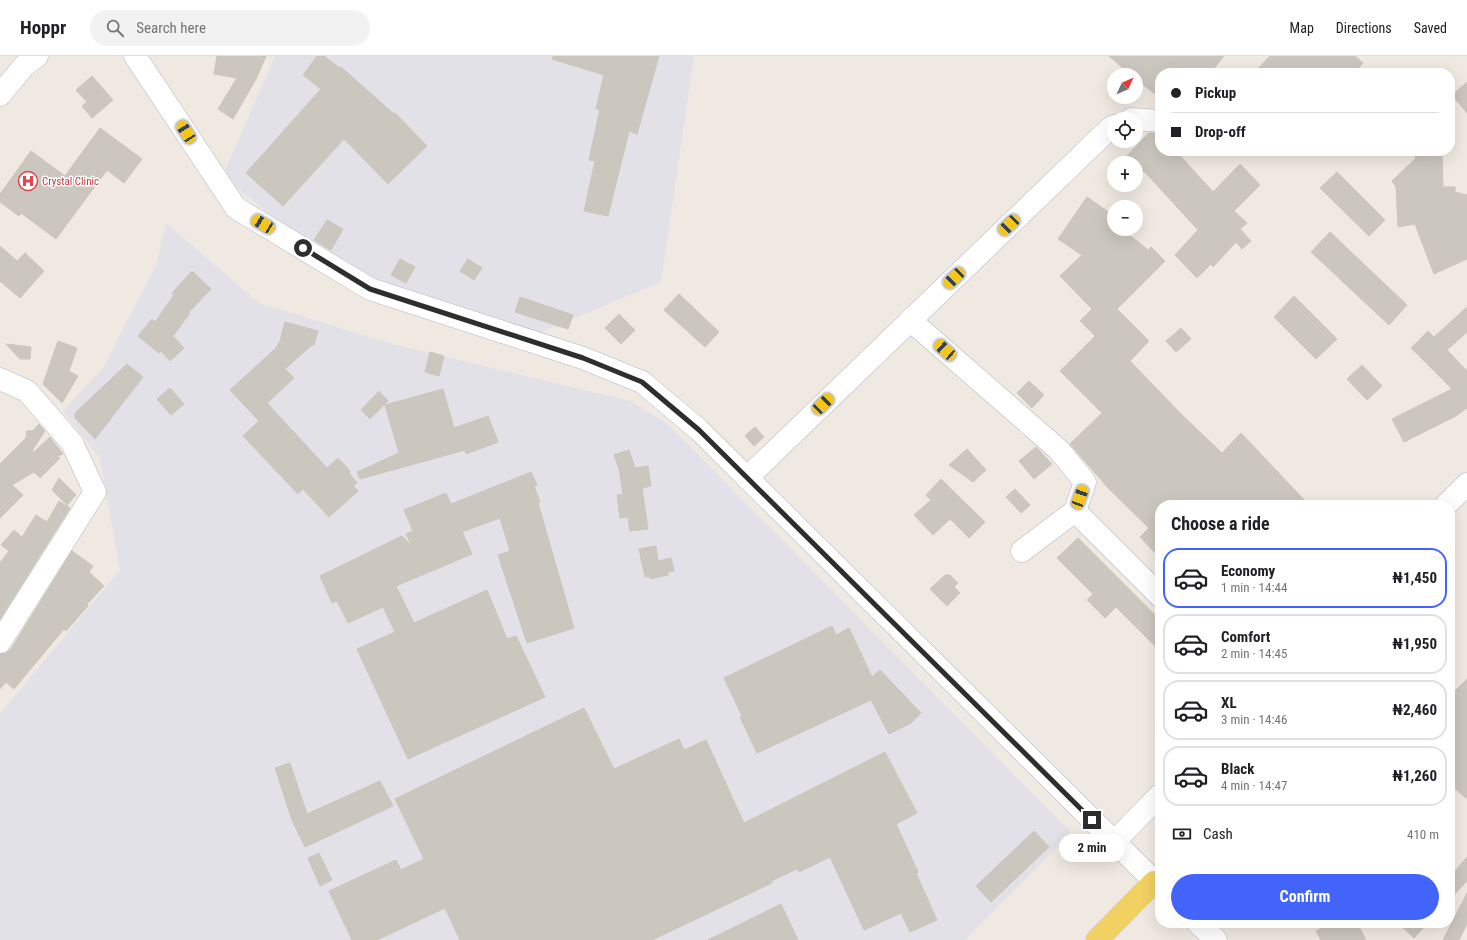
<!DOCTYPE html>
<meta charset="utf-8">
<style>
body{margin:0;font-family:"Roboto Condensed",sans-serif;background:#f2f2f2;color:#202124;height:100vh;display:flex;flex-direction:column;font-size:15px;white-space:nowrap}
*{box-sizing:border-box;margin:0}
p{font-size:13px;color:#757577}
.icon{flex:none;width:22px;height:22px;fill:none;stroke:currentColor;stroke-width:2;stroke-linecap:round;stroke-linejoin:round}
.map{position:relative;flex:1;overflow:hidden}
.sheet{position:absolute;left:1155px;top:444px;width:300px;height:428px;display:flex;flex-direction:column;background:#fff;border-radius:16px;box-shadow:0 4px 16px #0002}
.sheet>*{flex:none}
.top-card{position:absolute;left:1155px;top:12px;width:300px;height:88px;border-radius:16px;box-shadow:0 4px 16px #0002;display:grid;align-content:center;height:88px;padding:0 16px;background:#fff}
.needle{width:26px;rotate:46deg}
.buttons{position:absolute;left:1107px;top:12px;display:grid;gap:8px}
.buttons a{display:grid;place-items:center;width:36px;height:36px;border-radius:50%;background:#fff;box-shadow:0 4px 16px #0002;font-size:20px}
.end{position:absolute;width:18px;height:18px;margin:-9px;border:5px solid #2e2e2e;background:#fff;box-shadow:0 0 0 2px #fff}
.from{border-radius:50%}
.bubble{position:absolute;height:28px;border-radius:14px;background:#fff;box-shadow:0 4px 16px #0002;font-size:13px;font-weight:700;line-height:28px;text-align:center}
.car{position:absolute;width:12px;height:24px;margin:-12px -6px;border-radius:5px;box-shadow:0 0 3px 1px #0007;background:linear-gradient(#f5c518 24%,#345 0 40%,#f5c518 0 76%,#345 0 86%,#f5c518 0)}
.top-card b{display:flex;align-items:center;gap:14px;height:38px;font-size:15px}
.top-card b+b{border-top:1px solid #e0e0e0}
.top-card i{width:10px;height:10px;background:#202124}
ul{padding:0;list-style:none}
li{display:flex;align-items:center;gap:12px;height:60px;margin:0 8px 6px;padding:0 8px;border:2px solid #e0e0e0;border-radius:16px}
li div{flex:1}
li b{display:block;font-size:15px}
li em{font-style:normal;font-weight:700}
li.current{border-color:#4264fb}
li>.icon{width:36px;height:36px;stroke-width:1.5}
h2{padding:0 16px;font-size:18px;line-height:48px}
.pay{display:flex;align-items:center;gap:10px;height:44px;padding:0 16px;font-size:15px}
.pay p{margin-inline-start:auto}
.cta{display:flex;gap:8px;margin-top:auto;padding:8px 16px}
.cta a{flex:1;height:46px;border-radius:24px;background:#4264fb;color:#fff;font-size:16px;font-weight:700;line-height:46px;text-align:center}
header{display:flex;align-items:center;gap:24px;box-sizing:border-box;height:56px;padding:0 20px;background:#fff;border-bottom:1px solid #e0e0e0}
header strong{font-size:19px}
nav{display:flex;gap:22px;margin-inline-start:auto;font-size:14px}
.search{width:280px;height:36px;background:#f2f2f2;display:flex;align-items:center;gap:10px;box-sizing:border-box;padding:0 14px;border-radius:22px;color:#757577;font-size:15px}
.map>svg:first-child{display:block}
.industrial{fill:#e3e1e8}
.building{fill:#cbc7bf;stroke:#cbc5ba}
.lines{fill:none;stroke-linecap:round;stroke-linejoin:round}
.minor-casing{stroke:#b4b7c1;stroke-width:23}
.major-casing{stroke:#c9c9c9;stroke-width:23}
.minor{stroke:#fff;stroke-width:22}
.major{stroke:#f2d163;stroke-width:22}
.route{stroke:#2e2e2e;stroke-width:5}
.labels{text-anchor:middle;stroke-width:3;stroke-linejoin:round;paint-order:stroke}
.health-label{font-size:11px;fill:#be3a42;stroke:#fff;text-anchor:start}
</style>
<header>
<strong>Hoppr</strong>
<div class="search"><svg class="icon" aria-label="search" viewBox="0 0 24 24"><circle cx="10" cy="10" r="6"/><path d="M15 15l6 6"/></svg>Search here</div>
<nav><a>Map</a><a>Directions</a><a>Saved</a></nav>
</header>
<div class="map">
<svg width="1467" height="884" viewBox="0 0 1467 884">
<rect width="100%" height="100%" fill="#efe9e1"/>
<g class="industrial">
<path d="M 275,0 L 694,0 L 661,226 L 530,281 L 362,239 L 223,119 Z"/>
<path d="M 166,167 L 259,247 L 392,288 L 630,345 L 668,368 L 1071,777 L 965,884 L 0,884 L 0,658 L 120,514 L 100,402 L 63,355 L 103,312 L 156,209 Z"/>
</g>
<g class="building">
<path d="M 217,0 L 266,0 L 256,23 L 233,63 L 218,53 L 237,22 L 214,18 Z"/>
<path d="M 317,0 L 324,0 L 340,12 L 341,11 L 394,58 L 395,57 L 427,90 L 388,128 L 344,83 L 283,150 L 246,117 L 321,33 L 303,19 Z"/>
<path d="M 553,0 L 659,0 L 637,78 L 629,75 L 608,160 L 584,155 L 595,105 L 589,104 L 600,53 L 596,53 L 604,19 L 552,3 Z"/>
<path d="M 1109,0 L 1224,0 L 1210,17 L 1160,17 L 1160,42 L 1136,23 L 1136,19 L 1131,19 Z"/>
<path d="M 1270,0 L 1355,0 L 1363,7 L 1354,17 L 1254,17 Z"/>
<path d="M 92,20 L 113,44 L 92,62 L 82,50 L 87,46 L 76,34 Z"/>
<path d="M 1467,26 L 1467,57 L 1452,39 Z"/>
<path d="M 100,72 L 142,103 L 124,127 L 107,114 L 56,183 L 21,157 L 19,160 L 0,146 L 0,138 L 31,95 L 65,120 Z"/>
<path d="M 1149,77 L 1156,77 L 1160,81 L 1160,95 L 1176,95 L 1213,136 L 1240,108 L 1260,129 L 1234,155 L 1247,167 L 1240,173 L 1251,185 L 1242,193 L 1236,186 L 1213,211 L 1211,208 L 1197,222 L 1175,199 L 1198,174 L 1144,115 L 1136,123 L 1136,107 L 1120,107 Z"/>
<path d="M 1410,95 L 1442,95 L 1443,131 L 1455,131 L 1455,136 L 1467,139 L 1467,203 L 1434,218 L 1415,168 L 1398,171 L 1396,131 L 1392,125 L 1416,102 Z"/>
<path d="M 1337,116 L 1385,164 L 1369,180 L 1320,132 Z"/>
<path d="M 1087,141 L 1114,160 L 1114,173 L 1122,173 L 1148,194 L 1151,191 L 1165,205 L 1117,253 L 1149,285 L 1130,305 L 1182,359 L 1222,397 L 1241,377 L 1309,449 L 1160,449 L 1160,502 L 1140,481 L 1149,472 L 1109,433 L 1070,388 L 1102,357 L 1060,315 L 1095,280 L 1080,265 L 1092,253 L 1060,220 L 1082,199 L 1058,183 Z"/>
<path d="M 327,164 L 343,173 L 331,194 L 314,184 Z"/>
<path d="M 1330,176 L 1407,249 L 1389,269 L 1311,196 Z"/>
<path d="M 0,190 L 17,205 L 25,197 L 44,215 L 20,242 L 0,225 Z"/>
<path d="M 400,203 L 415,211 L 406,227 L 391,219 Z"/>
<path d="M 468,203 L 482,212 L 474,224 L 460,215 Z"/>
<path d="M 192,215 L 211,233 L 189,256 L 190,257 L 173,280 L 184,292 L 170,305 L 161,295 L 159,297 L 138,280 L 152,263 L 155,266 L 174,239 L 172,237 Z"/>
<path d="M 679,238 L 719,276 L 705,291 L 664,254 Z"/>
<path d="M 1294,240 L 1337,283 L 1316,303 L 1274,261 Z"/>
<path d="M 520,241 L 573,259 L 568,273 L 515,256 Z"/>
<path d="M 1467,251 L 1467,276 L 1447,294 L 1467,315 L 1467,352 L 1456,360 L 1404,386 L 1392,363 L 1452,333 L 1411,292 L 1428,275 L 1434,281 Z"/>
<path d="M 619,258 L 635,274 L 621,288 L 605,272 Z"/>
<path d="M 285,266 L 318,275 L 314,289 L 312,289 L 285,313 L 294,322 L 267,347 L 327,412 L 338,402 L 350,415 L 349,417 L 357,427 L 353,430 L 358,435 L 329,461 L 303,433 L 298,438 L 243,380 L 259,365 L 230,334 L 276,292 L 280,285 Z"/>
<path d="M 1181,272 L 1191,283 L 1176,296 L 1166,285 Z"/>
<path d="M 58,285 L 77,292 L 69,315 L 78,320 L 62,347 L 43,328 Z"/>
<path d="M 6,288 L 31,291 L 30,303 L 20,303 Z"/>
<path d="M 430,296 L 444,300 L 439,320 L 425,316 Z"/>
<path d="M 127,308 L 143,321 L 95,383 L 75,362 L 75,357 Z"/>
<path d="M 1362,309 L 1382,330 L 1367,344 L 1347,323 Z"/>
<path d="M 1029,325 L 1044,339 L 1032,352 L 1017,337 Z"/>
<path d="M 170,332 L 184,348 L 171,359 L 157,343 Z"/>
<path d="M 443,333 L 454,372 L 488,360 L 498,386 L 466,398 L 465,394 L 360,423 L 357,416 L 399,397 L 385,349 Z"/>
<path d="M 379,335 L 388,345 L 370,363 L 361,354 Z"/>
<path d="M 39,368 L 45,375 L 32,395 L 34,396 L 50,381 L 63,398 L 57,400 L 60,402 L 40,422 L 34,416 L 12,429 L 23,439 L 0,462 L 0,408 L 26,382 L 27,375 L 32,375 Z"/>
<path d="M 755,371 L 764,381 L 754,390 L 745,380 Z"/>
<path d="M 1036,391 L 1052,408 L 1034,423 L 1019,405 Z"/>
<path d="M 967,393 L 986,414 L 973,426 L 949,409 Z"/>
<path d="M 629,394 L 635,412 L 648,410 L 651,430 L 642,432 L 648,473 L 630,475 L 628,461 L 620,462 L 617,439 L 623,438 L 619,412 L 614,399 Z"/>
<path d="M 531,416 L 537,429 L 534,430 L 540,446 L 538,447 L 574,572 L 527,587 L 498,499 L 510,495 L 500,462 L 462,476 L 472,498 L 396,530 L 414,567 L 487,534 L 507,583 L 516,580 L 545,641 L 408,703 L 357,593 L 395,576 L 383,551 L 348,567 L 337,545 L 332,547 L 320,520 L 402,480 L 412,490 L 406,478 L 413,475 L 404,454 L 446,437 L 451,448 Z"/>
<path d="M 59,422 L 76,439 L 67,449 L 52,434 Z"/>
<path d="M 941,423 L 985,466 L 969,482 L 950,463 L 933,479 L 914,459 L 931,444 L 926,439 Z"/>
<path d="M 1015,433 L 1030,449 L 1021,457 L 1006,441 Z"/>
<path d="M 59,445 L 70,452 L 0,563 L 0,507 L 9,495 L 1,489 L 14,474 L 22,481 L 36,459 L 47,466 Z"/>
<path d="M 1078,482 L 1160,564 L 1160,595 L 1116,551 L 1105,562 L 1087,544 L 1093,538 L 1057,502 Z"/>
<path d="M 656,490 L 658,505 L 671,502 L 674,515 L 668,516 L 668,519 L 650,523 L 650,520 L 645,521 L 639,493 Z"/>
<path d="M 72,495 L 93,510 L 89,516 L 104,530 L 87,548 L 88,550 L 66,575 L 64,573 L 14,633 L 6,626 L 0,633 L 0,598 L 6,597 L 11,593 Z"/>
<path d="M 945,519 L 950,519 L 958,527 L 954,531 L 960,537 L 947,550 L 930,533 Z"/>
<path d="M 832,570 L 836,579 L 849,572 L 872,621 L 880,614 L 921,657 L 911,667 L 889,678 L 871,644 L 757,697 L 740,661 L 742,660 L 724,622 Z"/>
<path d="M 1467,623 L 1467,743 L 1450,728 L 1450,640 Z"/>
<path d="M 584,652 L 614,713 L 679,683 L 684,694 L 706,684 L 744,767 L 885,696 L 917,757 L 896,768 L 918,816 L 916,817 L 937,864 L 910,876 L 901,857 L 864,874 L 830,801 L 799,816 L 797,813 L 771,825 L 772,827 L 652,884 L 460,884 L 445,852 L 377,884 L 352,884 L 329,835 L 396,804 L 401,814 L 424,803 L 395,743 Z"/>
<path d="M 290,707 L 307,758 L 380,725 L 393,750 L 305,791 L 292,764 L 275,712 Z"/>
<path d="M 1034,775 L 1049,791 L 991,846 L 976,830 Z"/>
<path d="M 319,797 L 332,824 L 320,830 L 308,802 Z"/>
<path d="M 1467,801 L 1467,825 L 1450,843 L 1450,821 Z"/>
<path d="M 1467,837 L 1467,868 L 1459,884 L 1443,884 Z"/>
<path d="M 781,848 L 798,884 L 708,884 Z"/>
<path d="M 1331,867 L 1357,867 L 1366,884 L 1321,884 L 1316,875 Z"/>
<path d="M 1398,867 L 1428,867 L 1414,882 Z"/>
</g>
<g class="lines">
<defs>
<g id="minor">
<path d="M 135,0 L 236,152 L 370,233 L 583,302 L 642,326 L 699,374 L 1160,831"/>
<path d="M 0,39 L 24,10 L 37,0"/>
<path d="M 1131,63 L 1160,65"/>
<path d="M 910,264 L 1059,394 L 1085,426 L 1075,455 L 1022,495"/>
<path d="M 0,323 L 27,335 L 72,387 L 95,436 L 0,586"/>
<path d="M 747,422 L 1108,74 L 1114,70"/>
<path d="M 1446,449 L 1467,428"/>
<path d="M 1075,455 L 1160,540"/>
<path d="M 1114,786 L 1160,739"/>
<path d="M 1198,867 L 1216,884"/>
</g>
<path id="major" d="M 1097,884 L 1154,826"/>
</defs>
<use href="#minor" class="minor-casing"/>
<use href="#major" class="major-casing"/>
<use href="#minor" class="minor"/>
<use href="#major" class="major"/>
</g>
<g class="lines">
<path class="route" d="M 303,192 L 370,233 L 583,302 L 642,326 L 699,374 L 1092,764"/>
</g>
<defs>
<symbol id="hospital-ring" viewBox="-11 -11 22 22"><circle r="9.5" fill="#fff" stroke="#e0444e" stroke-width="1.5"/><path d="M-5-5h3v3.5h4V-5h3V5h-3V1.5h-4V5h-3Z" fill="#e0444e"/></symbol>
</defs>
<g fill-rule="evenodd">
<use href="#hospital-ring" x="17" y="114" width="22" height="22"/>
</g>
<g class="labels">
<g class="health-label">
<text x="42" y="129">Crystal Clinic</text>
</g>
</g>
</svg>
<div class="buttons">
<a><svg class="needle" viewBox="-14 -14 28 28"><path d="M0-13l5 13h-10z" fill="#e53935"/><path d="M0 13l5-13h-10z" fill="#757577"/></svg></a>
<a><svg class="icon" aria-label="locate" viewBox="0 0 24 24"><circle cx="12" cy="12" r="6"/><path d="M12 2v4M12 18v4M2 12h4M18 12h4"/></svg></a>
<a>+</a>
<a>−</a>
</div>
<i class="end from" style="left:303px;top:192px"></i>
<i class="end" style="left:1092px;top:764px"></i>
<div class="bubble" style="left:1059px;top:778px;width:66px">2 min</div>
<i class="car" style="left:186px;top:76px;rotate:327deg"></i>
<i class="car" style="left:263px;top:168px;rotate:301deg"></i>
<i class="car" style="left:1009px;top:169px;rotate:226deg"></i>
<i class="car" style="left:954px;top:222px;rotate:226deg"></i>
<i class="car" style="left:945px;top:294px;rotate:312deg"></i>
<i class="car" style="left:823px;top:348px;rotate:46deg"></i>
<i class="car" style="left:1080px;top:441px;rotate:20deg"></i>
<div class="top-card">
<b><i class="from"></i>Pickup</b>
<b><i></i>Drop-off</b>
</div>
<section class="sheet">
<h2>Choose a ride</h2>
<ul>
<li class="current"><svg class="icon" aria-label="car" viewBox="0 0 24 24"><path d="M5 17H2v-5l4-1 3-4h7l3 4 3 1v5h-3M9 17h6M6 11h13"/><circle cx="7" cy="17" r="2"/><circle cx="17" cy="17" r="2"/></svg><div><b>Economy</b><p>1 min · 14:44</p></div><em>₦1,450</em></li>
<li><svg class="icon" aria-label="car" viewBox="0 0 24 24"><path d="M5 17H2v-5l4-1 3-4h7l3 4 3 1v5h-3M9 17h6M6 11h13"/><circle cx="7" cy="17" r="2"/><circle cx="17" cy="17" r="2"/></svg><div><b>Comfort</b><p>2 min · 14:45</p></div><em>₦1,950</em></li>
<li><svg class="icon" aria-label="car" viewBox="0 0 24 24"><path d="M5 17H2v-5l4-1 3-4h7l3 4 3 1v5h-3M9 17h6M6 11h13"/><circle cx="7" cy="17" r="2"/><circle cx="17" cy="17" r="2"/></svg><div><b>XL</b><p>3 min · 14:46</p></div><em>₦2,460</em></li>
<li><svg class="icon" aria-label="car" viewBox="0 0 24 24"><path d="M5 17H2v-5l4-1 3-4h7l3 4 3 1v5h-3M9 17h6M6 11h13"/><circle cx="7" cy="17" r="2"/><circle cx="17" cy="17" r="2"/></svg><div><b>Black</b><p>4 min · 14:47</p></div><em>₦1,260</em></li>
</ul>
<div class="pay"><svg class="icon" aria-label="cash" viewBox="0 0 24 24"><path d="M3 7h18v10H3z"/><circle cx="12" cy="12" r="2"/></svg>Cash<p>410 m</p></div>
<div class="cta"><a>Confirm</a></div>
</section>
</div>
